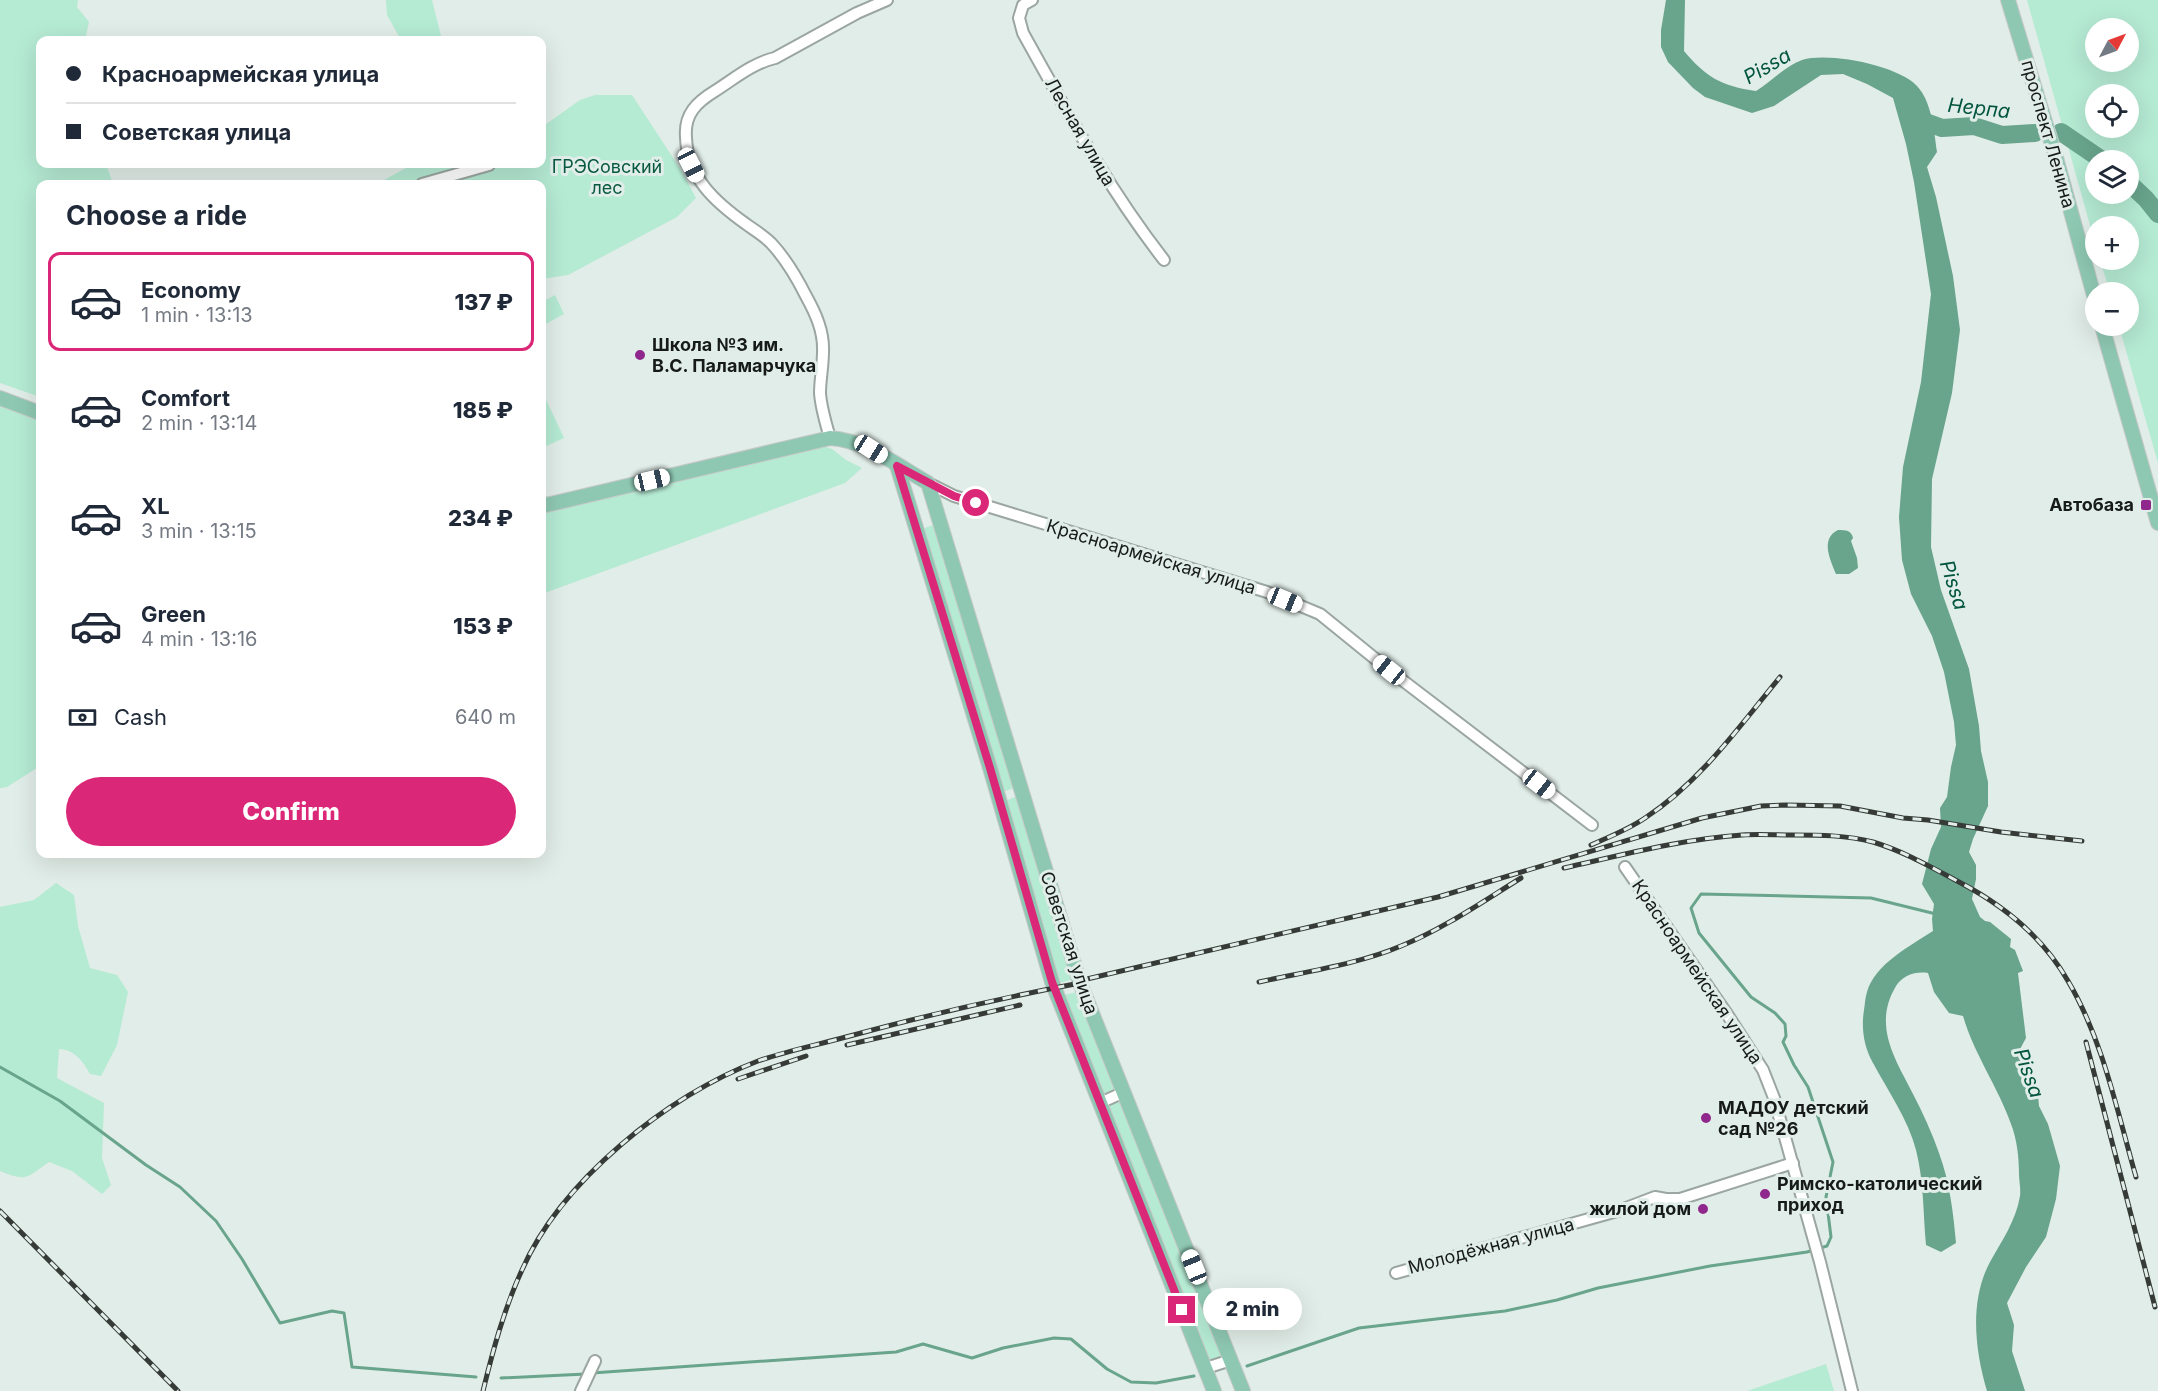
<!DOCTYPE html>
<meta charset="utf-8">
<style>
body{margin:0;font-family:Inter,sans-serif;background:#f6f6f7;color:#1f2937;height:100vh;display:flex;flex-direction:column;font-size:22px;white-space:nowrap}
*{box-sizing:border-box;margin:0}
p{font-size:20px;color:#747a83}
.icon{flex:none;width:33px;height:33px;fill:none;stroke:currentColor;stroke-width:2;stroke-linecap:round;stroke-linejoin:round}
.map{position:relative;flex:1;overflow:hidden}
.panel{position:absolute;left:36px;top:180px;width:510px;height:678px;display:flex;flex-direction:column;background:#fff;border-radius:12px;box-shadow:0 6px 24px #0002}
.panel>*{flex:none}
.guide{position:absolute;left:36px;top:36px;width:510px;height:132px;border-radius:12px;box-shadow:0 6px 24px #0002;display:grid;align-content:center;height:132px;padding:0 30px;background:#fff}
.needle{width:39px;rotate:49deg}
.controls{position:absolute;left:2085px;top:18px;display:grid;gap:12px}
.controls a{display:grid;place-items:center;width:54px;height:54px;border-radius:50%;background:#fff;box-shadow:0 6px 24px #0002;font-size:30px}
.end{position:absolute;width:27px;height:27px;margin:-14px;border:8px solid #db2777;background:#fff;box-shadow:0 0 0 3px #fff}
.from{border-radius:50%}
.bubble{position:absolute;height:42px;border-radius:21px;background:#fff;box-shadow:0 6px 24px #0002;font-size:20px;font-weight:800;line-height:42px;text-align:center}
.car{position:absolute;width:18px;height:36px;margin:-18px -9px;border-radius:8px;box-shadow:0 0 4px 2px #0007;background:linear-gradient(#fff 24%,#345 0 40%,#fff 0 76%,#345 0 86%,#fff 0)}
.guide b{display:flex;align-items:center;gap:21px;height:57px;font-size:22px}
.guide b+b{border-top:2px solid #e0e1e3}
.guide i{width:15px;height:15px;background:#1f2937}
ul{padding:0;list-style:none}
li{display:flex;align-items:center;gap:18px;height:99px;margin:0 12px 9px;padding:0 18px;border:3px solid transparent;border-radius:12px}
li div{flex:1}
li b{display:block;font-size:22px}
li em{font-style:normal;font-weight:800}
li.current{border-color:#db2777}
li>.icon{width:54px;height:54px;stroke-width:1.5}
h2{padding:0 30px;font-size:27px;line-height:72px}
.pay{display:flex;align-items:center;gap:15px;height:66px;padding:0 30px;font-size:22px}
.pay p{margin-inline-start:auto}
.button{display:flex;gap:12px;margin-top:auto;padding:12px 30px}
.button a{flex:1;height:69px;border-radius:36px;background:#db2777;color:#fff;font-size:24px;font-weight:800;line-height:69px;text-align:center}
.map>svg:first-child{display:block}
.green{fill:#b5ead3;fill-rule:evenodd}
.water{fill:#69a48c}
.lines{fill:none;stroke-linecap:round;stroke-linejoin:round}
.stream{stroke:#69a48c;stroke-width:3}
.river{stroke:#69a48c;stroke-width:18}
.minor-casing{stroke:#9ba6a1;stroke-width:14}
.major-casing{stroke:#c7c8c8;stroke-width:16}
.minor{stroke:#fff;stroke-width:10}
.major{stroke:#8ec8b3;stroke-width:14}
.rail-casing{stroke:#363b38;stroke-width:5}
.rail{stroke:#e1ede8;stroke-width:3;stroke-dasharray:9;stroke-linecap:butt}
.route{stroke:#db2777;stroke-width:8}
.poi-dot{fill:#90278c;stroke:#e1ede8;stroke-width:2}
.labels{text-anchor:middle;stroke-width:6;stroke-linejoin:round;paint-order:stroke}
.street-label{font-size:18px;fill:#161a18;stroke:#e1ede8}
.park-label{font-size:18px;fill:#095941;stroke:#e1ede8}
.poi-label{font-size:18px;font-weight:bold;fill:#161a18;stroke:#e1ede8;text-anchor:start}
.water-label{font-size:20px;font-style:italic;fill:#02553e;stroke:#e1ede8}
</style>
<div class="map">
<svg width="2158" height="1391" viewBox="0 0 2158 1391">
<rect width="100%" height="100%" fill="#e1ede8"/>
<g class="green">
<path d="M 0,0 L 78,0 L 77,7 L 89,22 L 85,40 L 40,40 L 40,164 L 106,164 L 113,184 L 40,184 L 40,397 L 0,383 Z"/>
<path d="M 386,0 L 432,0 L 442,40 L 401,40 L 387,15 Z"/>
<path d="M 2027,0 L 2158,0 L 2158,463 L 2119,326 L 2128,326 L 2128,292 L 2110,292 L 2100,260 L 2128,260 L 2128,226 L 2096,226 L 2095,243 ZM 2096,28 L 2128,28 L 2128,62 L 2096,62 ZM 2096,94 L 2128,94 L 2128,128 L 2096,128 ZM 2096,160 L 2128,160 L 2128,194 L 2096,194 Z"/>
<path d="M 595,95 L 632,95 L 681,170 L 696,198 L 677,217 L 568,275 L 542,279 L 542,184 L 377,184 L 413,164 L 542,164 L 542,127 L 580,100 Z"/>
<path d="M 555,295 L 564,314 L 542,326 L 542,302 Z"/>
<path d="M 542,391 L 564,438 L 542,448 Z"/>
<path d="M 0,405 L 40,419 L 40,766 L 7,787 L 0,788 Z"/>
<path d="M 805,440 L 832,449 L 846,460 L 862,468 L 845,483 L 542,594 L 542,496 L 567,497 Z"/>
<path d="M 936,524 L 1014,788 L 1000,793 L 922,529 Z"/>
<path d="M 1017,796 L 1073,979 L 1060,983 L 1003,802 Z"/>
<path d="M 56,883 L 74,895 L 78,926 L 90,968 L 117,975 L 128,992 L 117,1045 L 101,1076 L 90,1074 C 83,1061 75,1050 59,1049 L 57,1078 L 104,1103 L 102,1158 L 111,1185 L 102,1194 L 72,1171 L 49,1162 C 26,1178 27,1182 0,1171 L 0,907 L 34,900 Z"/>
<path d="M 1078,992 L 1116,1090 L 1101,1097 L 1063,995 Z"/>
<path d="M 1119,1099 L 1225,1358 L 1209,1365 L 1105,1106 Z"/>
<path d="M 1826,1364 L 1834,1391 L 1747,1391 Z"/>
</g>
<g class="water">
<path d="M 1666,0 L 1685,0 L 1684,51 C 1706,77 1721,86 1756,91 C 1771,82 1785,66 1802,60 C 1829,52 1897,65 1917,86 C 1932,102 1934,131 1937,152 L 1927,167 L 1936,197 L 1953,276 L 1960,330 L 1952,393 L 1932,479 L 1931,547 L 1941,590 L 1969,669 L 1979,726 L 1981,751 L 1988,782 L 1988,806 L 1973,839 L 1969,852 L 1976,865 L 1976,879 L 1972,899 L 1980,917 L 1985,921 L 1990,922 L 2011,939 L 2010,947 L 2015,950 L 2023,971 L 2018,973 L 2026,1038 L 2019,1051 L 2038,1095 L 2039,1106 L 2048,1124 L 2060,1166 L 2056,1199 L 2046,1237 L 2026,1267 L 2007,1303 L 2014,1325 L 2012,1351 L 2025,1391 L 1987,1391 C 1975,1351 1969,1301 1990,1262 C 2001,1242 2016,1221 2020,1196 C 2021,1189 2019,1181 2019,1174 C 2019,1158 2017,1139 2011,1124 C 1998,1087 1974,1054 1963,1016 L 1949,1013 L 1934,992 L 1928,973 C 1916,971 1903,975 1896,986 C 1872,1026 1896,1060 1913,1094 C 1923,1113 1932,1133 1939,1153 C 1950,1183 1953,1212 1956,1243 L 1941,1252 L 1926,1245 C 1923,1213 1924,1181 1916,1150 C 1908,1119 1888,1091 1873,1063 C 1864,1047 1861,1029 1864,1010 C 1865,1004 1865,998 1867,992 C 1875,964 1910,946 1933,931 L 1932,919 L 1934,904 L 1922,884 L 1931,849 L 1941,827 L 1940,808 L 1947,797 L 1951,767 L 1956,745 L 1954,722 L 1944,672 L 1932,636 L 1911,594 L 1902,560 L 1899,517 L 1903,467 L 1921,382 L 1931,294 L 1914,182 L 1906,144 L 1893,98 L 1867,84 L 1843,74 L 1821,75 L 1774,106 L 1752,113 L 1705,97 L 1693,88 L 1668,62 L 1661,47 L 1661,30 Z"/>
<path d="M 1838,530 C 1846,530 1851,530 1853,538 L 1851,541 L 1857,558 L 1858,568 L 1849,574 L 1836,574 C 1830,559 1820,539 1838,530 Z"/>
</g>
<g class="lines">
<g class="stream">
<path d="M 0,1067 L 60,1101 L 146,1165 L 180,1187 L 216,1221 L 242,1259 L 280,1323 L 332,1311 L 344,1313 L 352,1367 L 476,1377"/>
<path d="M 1247,1366 L 1359,1328 L 1505,1311 L 1557,1300 L 1598,1288 L 1710,1266 L 1807,1252 L 1827,1246 L 1831,1237 L 1826,1197 L 1833,1162 L 1808,1087 L 1794,1065 L 1783,1042 L 1786,1036 L 1785,1024 L 1775,1013 L 1751,997 L 1699,933 L 1691,908 L 1701,894 L 1871,898 L 1936,914"/>
<path d="M 592,1373 L 896,1352 L 923,1344 L 972,1358 L 1003,1348 L 1054,1338 L 1071,1339 L 1107,1369 L 1131,1382 L 1156,1383 L 1194,1376"/>
<path d="M 501,1378 L 586,1374"/>
</g>
<g class="river">
<path d="M 1920,120 L 1942,128 L 1974,126 L 2002,135 L 2035,133"/>
<path d="M 2061,132 L 2102,160"/>
<path d="M 2128,182 L 2146,199 L 2158,214"/>
</g>
<defs>
<g id="minor">
<path d="M 1032,0 L 1023,5 L 1019,18 L 1023,33 C 1067,112 1108,188 1164,260"/>
<path d="M 422,184 L 489,165"/>
<path d="M 830,438 C 826,424 821,408 820,393 C 820,380 823,366 823,352 C 824,332 816,314 806,296 C 797,278 785,258 771,243 C 763,235 754,230 746,224 C 715,202 687,177 686,137 C 684,114 697,102 715,91 C 734,79 753,63 775,58 L 857,13 L 887,0"/>
<path d="M 928,483 L 954,496 L 1267,592 L 1320,614 L 1389,670 L 1592,825"/>
<path d="M 1625,867 L 1727,1014 L 1763,1070 L 1774,1098 L 1820,1262 L 1852,1391"/>
<path d="M 1100,1103 L 1122,1093"/>
<path d="M 1396,1273 L 1621,1210 L 1655,1197 L 1666,1199 L 1680,1199 L 1793,1163"/>
<path d="M 1206,1368 L 1231,1360"/>
<path d="M 581,1391 L 595,1361"/>
</g>
<g id="major">
<path d="M 2008,0 L 2057,161 L 2096,303"/>
<path d="M 2102,326 L 2158,523"/>
<path d="M 0,398 L 40,413"/>
<path d="M 897,466 L 990,768 L 1052,982 L 1214,1391"/>
<path d="M 542,506 L 830,438 C 865,440 898,466 928,483 L 1080,983 L 1243,1391"/>
</g>
</defs>
<use href="#minor" class="minor-casing"/>
<use href="#major" class="major-casing"/>
<use href="#minor" class="minor"/>
<use href="#major" class="major"/>
<defs>
<g id="rail">
<path d="M 1591,845 C 1609,837 1629,829 1645,818 C 1700,782 1739,727 1780,677"/>
<path d="M 1564,868 C 1622,855 1682,839 1742,835 C 1758,834 1775,835 1792,835 C 1819,835 1846,835 1873,842 C 1903,851 1931,867 1959,882 C 2003,905 2043,937 2068,981 C 2103,1040 2117,1111 2136,1177"/>
<path d="M 1259,982 C 1304,972 1359,964 1401,946 C 1443,929 1482,902 1521,878"/>
<path d="M 2086,1042 L 2155,1307"/>
<path d="M 847,1045 L 1020,1005"/>
<path d="M 738,1079 L 806,1056"/>
<path d="M 0,1211 L 178,1391"/>
<path d="M 483,1391 C 493,1350 504,1309 522,1270 C 561,1181 668,1095 758,1061 C 786,1051 817,1045 846,1037 C 923,1016 1001,998 1080,983 L 1087,979 L 1438,897 L 1702,818 L 1761,806 L 1786,805 L 1840,806 L 1903,818 L 1928,820 L 2001,832 L 2082,841"/>
</g>
</defs>
<use href="#rail" class="rail-casing"/>
<use href="#rail" class="rail"/>
</g>
<g class="lines">
<path class="route" d="M 976,503 L 954,496 L 897,466 L 990,768 L 1052,982 L 1182,1310"/>
</g>
<g class="poi-dot">
<circle cx="640" cy="355" r="6"/>
<rect x="2140" y="499" width="12" height="12" rx="3"/>
<circle cx="1706" cy="1118" r="6"/>
<circle cx="1765" cy="1194" r="6"/>
<circle cx="1703" cy="1209" r="6"/>
</g>
<g class="labels">
<g class="street-label">
<text transform="translate(1080 132) rotate(60)" y="6">Лесная улица</text>
<text transform="translate(2048 134) rotate(74)" y="6">проспект Ленина</text>
<text transform="translate(1151 557) rotate(17)" y="6">Красноармейская улица</text>
<text transform="translate(1069 943) rotate(72)" y="6">Советская улица</text>
<text transform="translate(1697 972) rotate(56)" y="6">Красноармейская улица</text>
<text transform="translate(1491 1246) rotate(-15)" y="6">Молодёжная улица</text>
</g>
<g class="park-label">
<text x="607" y="173">ГРЭСовский<tspan x="607" dy="21">лес</tspan></text>
</g>
<g class="poi-label">
<text x="652" y="351">Школа №3 им.<tspan x="652" dy="21">В.С. Паламарчука</tspan></text>
<text x="2134" y="511" text-anchor="end">Автобаза</text>
<text x="1718" y="1114">МАДОУ детский<tspan x="1718" dy="21">сад №26</tspan></text>
<text x="1777" y="1190">Римско-католический<tspan x="1777" dy="21">приход</tspan></text>
<text x="1691" y="1215" text-anchor="end">жилой дом</text>
</g>
<g class="water-label">
<text transform="translate(1767 66) rotate(-30)" y="7">Pissa</text>
<text transform="translate(1979 108) rotate(6)" y="7">Нерпа</text>
<text transform="translate(1954 585) rotate(72)" y="7">Pissa</text>
<text transform="translate(2029 1073) rotate(70)" y="7">Pissa</text>
</g>
</g>
</svg>
<div class="controls">
<a><svg class="needle" viewBox="-14 -14 28 28"><path d="M0-13l5 13h-10z" fill="#e53935"/><path d="M0 13l5-13h-10z" fill="#747a83"/></svg></a>
<a><svg class="icon" aria-label="locate" viewBox="0 0 24 24"><circle cx="12" cy="12" r="6"/><path d="M12 2v4M12 18v4M2 12h4M18 12h4"/></svg></a>
<a><svg class="icon" aria-label="layers" viewBox="0 0 24 24"><path d="M12 4l9 5-9 5-9-5zM3 14l9 5 9-5"/></svg></a>
<a>+</a>
<a>−</a>
</div>
<i class="end from" style="left:976px;top:503px"></i>
<i class="end" style="left:1182px;top:1310px"></i>
<div class="bubble" style="left:1203px;top:1288px;width:99px">2 min</div>
<i class="car" style="left:691px;top:165px;rotate:153deg"></i>
<i class="car" style="left:871px;top:449px;rotate:122deg"></i>
<i class="car" style="left:652px;top:480px;rotate:77deg"></i>
<i class="car" style="left:1285px;top:600px;rotate:112deg"></i>
<i class="car" style="left:1389px;top:670px;rotate:309deg"></i>
<i class="car" style="left:1539px;top:784px;rotate:128deg"></i>
<i class="car" style="left:1194px;top:1267px;rotate:338deg"></i>
<div class="guide">
<b><i class="from"></i>Красноармейская улица</b>
<b><i></i>Советская улица</b>
</div>
<section class="panel">
<h2>Choose a ride</h2>
<ul>
<li class="current"><svg class="icon" aria-label="car" viewBox="0 0 24 24"><path d="M5 17H2v-5l4-1 3-4h7l3 4 3 1v5h-3M9 17h6M6 11h13"/><circle cx="7" cy="17" r="2"/><circle cx="17" cy="17" r="2"/></svg><div><b>Economy</b><p>1 min · 13:13</p></div><em>137 ₽</em></li>
<li><svg class="icon" aria-label="car" viewBox="0 0 24 24"><path d="M5 17H2v-5l4-1 3-4h7l3 4 3 1v5h-3M9 17h6M6 11h13"/><circle cx="7" cy="17" r="2"/><circle cx="17" cy="17" r="2"/></svg><div><b>Comfort</b><p>2 min · 13:14</p></div><em>185 ₽</em></li>
<li><svg class="icon" aria-label="car" viewBox="0 0 24 24"><path d="M5 17H2v-5l4-1 3-4h7l3 4 3 1v5h-3M9 17h6M6 11h13"/><circle cx="7" cy="17" r="2"/><circle cx="17" cy="17" r="2"/></svg><div><b>XL</b><p>3 min · 13:15</p></div><em>234 ₽</em></li>
<li><svg class="icon" aria-label="car" viewBox="0 0 24 24"><path d="M5 17H2v-5l4-1 3-4h7l3 4 3 1v5h-3M9 17h6M6 11h13"/><circle cx="7" cy="17" r="2"/><circle cx="17" cy="17" r="2"/></svg><div><b>Green</b><p>4 min · 13:16</p></div><em>153 ₽</em></li>
</ul>
<div class="pay"><svg class="icon" aria-label="cash" viewBox="0 0 24 24"><path d="M3 7h18v10H3z"/><circle cx="12" cy="12" r="2"/></svg>Cash<p>640 m</p></div>
<div class="button"><a>Confirm</a></div>
</section>
</div>
